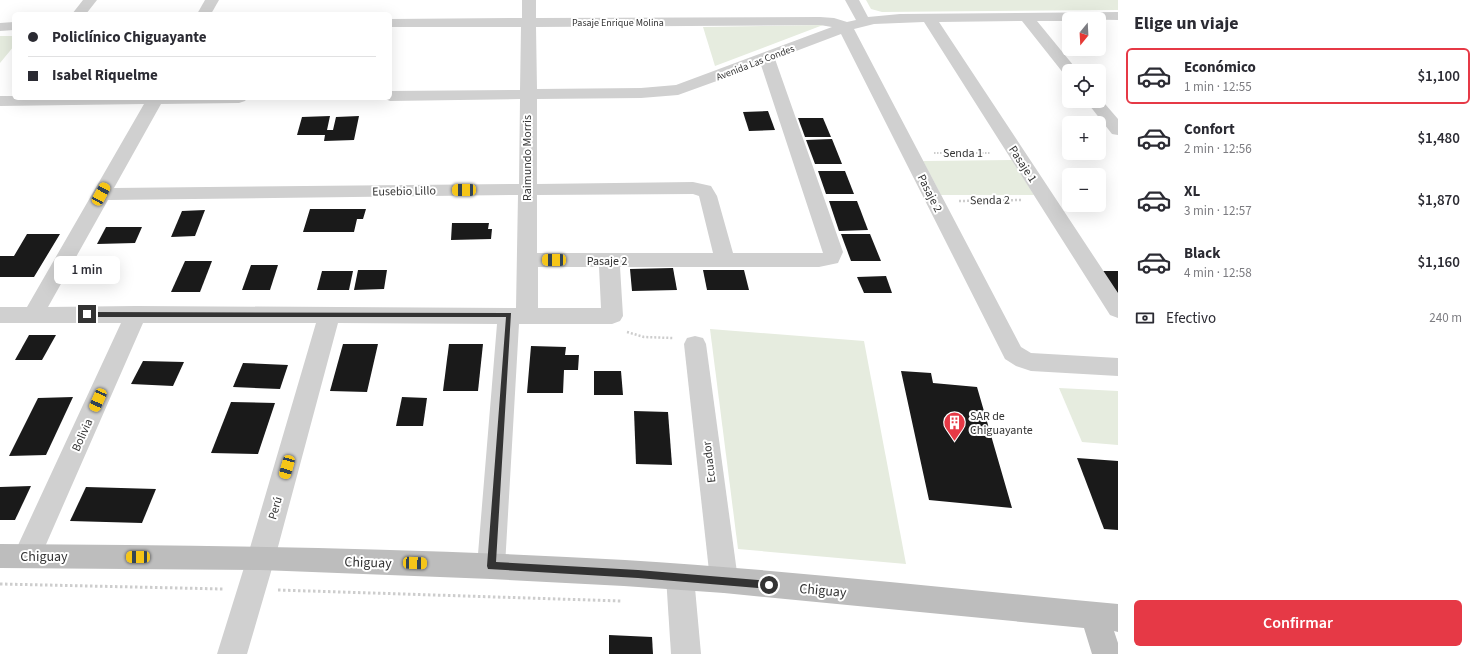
<!DOCTYPE html>
<html lang="es">
<meta charset="utf-8">
<style>
body{margin:0;font-family:"Source Sans 3",sans-serif;background:#f7f7f7;color:#2b2b33;height:100vh;display:flex;flex-direction:column;font-size:15px;white-space:nowrap}
*{box-sizing:border-box;margin:0}
p{font-size:13px;color:#7c7c81}
.icon{flex:none;width:22px;height:22px;fill:none;stroke:currentColor;stroke-width:2;stroke-linecap:round;stroke-linejoin:round}
.map{position:relative;flex:1;overflow:hidden}
.sheet{display:flex;flex-direction:column;background:#fff;width:360px}
.sheet>*{flex:none}
.hud{position:absolute;left:12px;top:12px;width:380px;height:88px;border-radius:6px;box-shadow:0 4px 16px #0002;display:grid;align-content:center;height:88px;padding:0 16px;background:#fff}
.needle{width:26px;rotate:198deg}
.tools{position:absolute;left:1062px;top:12px;display:grid;gap:8px}
.tools a{display:grid;place-items:center;width:44px;height:44px;border-radius:6px;background:#fff;box-shadow:0 4px 16px #0002;font-size:20px}
.end{position:absolute;width:18px;height:18px;margin:-9px;border:5px solid #333;background:#fff;box-shadow:0 0 0 2px #fff}
.from{border-radius:50%}
.bubble{position:absolute;height:28px;border-radius:6px;background:#fff;box-shadow:0 4px 16px #0002;font-size:13px;font-weight:600;line-height:28px;text-align:center}
.car{position:absolute;width:12px;height:24px;margin:-12px -6px;border-radius:5px;box-shadow:0 0 3px 1px #0007;background:linear-gradient(#f5c518 24%,#345 0 40%,#f5c518 0 76%,#345 0 86%,#f5c518 0)}
.hud b{display:flex;align-items:center;gap:14px;height:38px;font-size:15px}
.hud b+b{border-top:1px solid #e1e1e2}
.hud i{width:10px;height:10px;background:#2b2b33}
ul{padding:0;list-style:none}
li{display:flex;align-items:center;gap:12px;height:56px;margin:0 8px 6px;padding:0 8px;border:2px solid transparent;border-radius:6px}
li div{flex:1}
li b{display:block;font-size:15px}
li em{font-style:normal;font-weight:600}
li.on{border-color:#e63946}
li>.icon{width:36px;height:36px;stroke-width:1.5}
h2{padding:0 16px;font-size:18px;line-height:48px}
.pay{display:flex;align-items:center;gap:10px;height:44px;padding:0 16px;font-size:15px}
.pay p{margin-inline-start:auto}
.cta{display:flex;gap:8px;margin-top:auto;padding:8px 16px}
.cta a{flex:1;height:46px;border-radius:6px;background:#e63946;color:#fff;font-size:16px;font-weight:600;line-height:46px;text-align:center}
main{display:flex;flex:1;min-height:0}
.map>svg:first-child{display:block}
.green{fill:#e6ecdf}
.building{fill:#1a1a1a}
.lines{fill:none;stroke-linecap:round;stroke-linejoin:round}
.path-far2{stroke:#cdcdcd;stroke-width:2;stroke-dasharray:1.5 1.5;stroke-linecap:butt}
.path-far1{stroke:#cdcdcd;stroke-width:2.5;stroke-dasharray:2 2;stroke-linecap:butt}
.path{stroke:#cdcdcd;stroke-width:3;stroke-dasharray:2.5 2.5;stroke-linecap:butt}
.street{fill:#d0d0d0;fill-rule:evenodd}
.secondary{fill:#bdbdbd;fill-rule:evenodd}
.route{fill:#333}
.labels{text-anchor:middle;stroke-width:4;stroke-linejoin:round;paint-order:stroke}
.far-street-label{font-size:10px;fill:#333;stroke:#fff}
.street-label{font-size:12px;fill:#333;stroke:#fff}
.poi-label{font-size:12px;fill:#333;stroke:#fff;text-anchor:start}
.near-street-label{font-size:14px;fill:#333;stroke:#fff}
</style>
<main>
<div class="map">
<svg width="1118" height="654" viewBox="0 0 1118 654">
<rect width="100%" height="100%" fill="#fff"/>
<g class="green">
<path d="M 866,0 L 1118,0 L 1118,10 L 882,12 L 871,9 Z"/>
<path d="M 823,25 L 715,66 L 703,27 Z"/>
<path d="M 0,36 L 14,36 L 14,46 L 0,63 Z"/>
<path d="M 1012,160 L 1034,195 L 941,195 L 923,161 Z"/>
<path d="M 710,329 L 864,341 L 906,564 L 738,549 Z"/>
<path d="M 1059,388 L 1118,391 L 1118,445 L 1082,442 Z"/>
</g>
<g class="building">
<path d="M 768,111 L 775,130 L 749,131 L 743,112 Z"/>
<path d="M 330,116 L 327,130 L 333,130 L 336,117 L 359,116 L 354,140 L 324,141 L 325,135 L 297,135 L 302,117 Z"/>
<path d="M 798,118 L 823,118 L 831,137 L 805,137 Z"/>
<path d="M 832,139 L 842,164 L 815,164 L 806,140 Z"/>
<path d="M 818,171 L 845,171 L 854,194 L 826,194 Z"/>
<path d="M 829,201 L 857,201 L 868,230 L 839,231 Z"/>
<path d="M 310,209 L 334,209 L 329,228 L 334,209 L 366,209 L 363,219 L 357,219 L 354,232 L 303,232 Z"/>
<path d="M 205,210 L 195,236 L 171,237 L 182,211 Z"/>
<path d="M 452,223 L 489,223 L 488,229 L 492,229 L 491,239 L 451,240 Z"/>
<path d="M 106,227 L 142,227 L 135,243 L 97,244 Z"/>
<path d="M 27,234 L 60,234 L 34,277 L 0,277 L 0,256 L 14,256 Z"/>
<path d="M 841,234 L 870,234 L 881,261 L 851,261 Z"/>
<path d="M 185,261 L 212,261 L 200,292 L 171,292 Z"/>
<path d="M 251,265 L 278,265 L 270,290 L 242,290 Z"/>
<path d="M 673,268 L 677,290 L 632,291 L 630,269 Z"/>
<path d="M 358,270 L 387,270 L 384,289 L 354,290 Z"/>
<path d="M 703,270 L 744,270 L 749,290 L 707,290 Z"/>
<path d="M 322,271 L 353,271 L 349,290 L 317,290 Z"/>
<path d="M 1102,271 L 1118,271 L 1118,294 Z"/>
<path d="M 886,276 L 892,293 L 864,293 L 857,277 Z"/>
<path d="M 29,335 L 56,335 L 42,360 L 15,360 Z"/>
<path d="M 343,344 L 378,344 L 367,392 L 330,391 Z"/>
<path d="M 449,344 L 483,344 L 478,391 L 443,391 Z"/>
<path d="M 531,346 L 566,347 L 565,355 L 579,355 L 578,370 L 564,370 L 563,393 L 527,393 Z"/>
<path d="M 143,361 L 184,362 L 173,386 L 131,384 Z"/>
<path d="M 243,363 L 288,365 L 280,389 L 233,387 Z"/>
<path d="M 594,371 L 621,371 L 623,395 L 594,395 Z"/>
<path d="M 901,371 L 931,373 L 933,383 L 977,387 L 1012,508 L 929,500 Z"/>
<path d="M 73,397 L 46,455 L 9,456 L 38,398 Z"/>
<path d="M 402,397 L 427,398 L 423,426 L 396,426 Z"/>
<path d="M 231,402 L 275,403 L 258,454 L 211,453 Z"/>
<path d="M 634,411 L 668,412 L 672,465 L 636,464 Z"/>
<path d="M 1077,458 L 1118,461 L 1118,530 L 1104,529 Z"/>
<path d="M 31,486 L 15,520 L 0,520 L 0,487 Z"/>
<path d="M 86,487 L 156,489 L 142,523 L 70,521 Z"/>
<path d="M 609,635 L 652,637 L 653,654 L 609,654 Z"/>
</g>
<g class="lines">
<path class="path-far2" d="M 934,153 L 991,153"/>
<g class="path-far1">
<path d="M 959,201 L 1022,200"/>
<path d="M 627,332 L 644,337 L 673,338"/>
</g>
<g class="path">
<path d="M 0,584 L 223,589"/>
<path d="M 278,590 L 621,601"/>
</g>
<g class="street">
<path d="M 83,0 L 97,0 L 86,14 L 72,14 Z"/>
<path d="M 205,0 L 219,0 L 211,14 L 197,14 Z"/>
<path d="M 522,0 L 536,0 L 536,18 L 820,17 L 834,18 L 847,22 L 856,20 L 845,0 L 859,0 L 868,17 L 900,14 L 1118,12 L 1118,20 L 1069,19 L 1069,21 L 1037,21 L 1078,71 L 1069,71 L 1069,75 L 1064,74 L 1022,21 L 939,22 L 1118,293 L 1118,318 L 1110,315 L 924,22 L 874,24 L 854,29 L 1021,347 L 1031,353 L 1118,358 L 1118,376 L 1031,371 L 1016,366 L 1005,359 L 841,34 L 775,59 L 843,252 L 838,263 L 819,267 L 620,267 L 623,316 L 620,321 L 612,324 L 519,324 L 505,566 L 501,575 L 491,579 L 481,575 L 477,566 L 497,324 L 338,323 L 275,558 L 247,654 L 217,654 L 247,558 L 316,323 L 143,323 L 37,565 L 27,568 L 17,565 L 13,556 L 121,323 L 0,323 L 0,307 L 27,307 L 144,104 L 0,106 L 0,96 L 14,96 L 14,98 L 247,98 L 245,101 L 239,103 L 161,104 L 114,188 L 519,184 L 520,99 L 390,101 L 383,98 L 390,98 L 390,91 L 520,90 L 521,27 L 390,27 L 390,19 L 522,18 ZM 820,25 L 832,27 L 676,85 L 641,88 L 537,89 L 536,27 ZM 761,65 L 823,253 L 733,253 L 717,196 L 711,186 L 693,182 L 537,184 L 537,99 L 641,98 L 678,95 ZM 693,194 L 699,196 L 713,253 L 537,253 L 537,195 ZM 518,195 L 516,308 L 136,306 L 48,307 L 108,200 ZM 538,267 L 599,267 L 601,308 L 538,308 Z"/>
<path d="M 14,22 L 14,30 L 0,31 L 0,23 Z"/>
<path d="M 1099,97 L 1118,119 L 1118,135 L 1112,134 L 1086,101 L 1099,101 Z"/>
<path d="M 695,336 L 703,338 L 706,344 L 738,580 L 734,589 L 724,593 L 714,589 L 710,580 L 684,344 L 687,338 Z"/>
<path d="M 680,564 L 690,568 L 694,577 L 701,654 L 671,654 L 666,577 L 670,568 Z"/>
</g>
<path class="secondary" d="M 0,544 C 208,545 417,548 625,560 C 789,570 954,589 1118,604 L 1118,632 L 1114,631 L 1118,643 L 1118,654 L 1092,654 L 1084,628 L 724,593 L 624,586 L 491,579 L 261,570 L 0,568 Z"/>
</g>
<path class="route" d="M 87,312 L 511,313 L 496,562 L 638,570 L 769,581 L 774,585 L 769,589 L 638,578 L 488,569 L 487,566 L 506,317 L 87,317 L 84,314 Z"/>
<defs>
<symbol id="building-pin" viewBox="-11 -11 22 30"><path d="M0 17L-7.5 6A9.5 9.5 0 1 1 7.5 6Z" fill="#e63946" stroke="#fff"/><path d="M-4-6H4V6H1V3H-1V6H-4ZM-2.5-4.3h1.7v1.8h-1.7ZM.8-4.3h1.7v1.8H.8ZM-2.5-1h1.7V.8h-1.7ZM.8-1h1.7V.8H.8Z" fill="#fff"/></symbol>
</defs>
<g fill-rule="evenodd">
<use href="#building-pin" x="942" y="410" width="25" height="34"/>
</g>
<g class="labels">
<g class="far-street-label">
<text x="618" y="26">Pasaje Enrique Molina</text>
<text transform="translate(755 62) rotate(-21)" y="4">Avenida Las Condes</text>
</g>
<g class="street-label">
<text x="963" y="157">Senda 1</text>
<text transform="translate(527 158) rotate(-90)" y="4">Raimundo Morris</text>
<text transform="translate(1023 164) rotate(57)" y="4">Pasaje 1</text>
<text transform="translate(404 191) rotate(-1)" y="4">Eusebio Lillo</text>
<text transform="translate(930 193) rotate(63)" y="4">Pasaje 2</text>
<text transform="translate(990 200) rotate(-1)" y="4">Senda 2</text>
<text x="607" y="265">Pasaje 2</text>
<text transform="translate(82 435) rotate(-66)" y="4">Bolivia</text>
<text transform="translate(709 462) rotate(-97)" y="4">Ecuador</text>
<text transform="translate(275 508) rotate(-74)" y="4">Perú</text>
</g>
<g class="poi-label">
<text x="970" y="420">SAR de<tspan x="970" dy="14">Chiguayante</tspan></text>
</g>
<g class="near-street-label">
<text x="44" y="561">Chiguay</text>
<text transform="translate(368 562) rotate(2)" y="5">Chiguay</text>
<text transform="translate(823 590) rotate(5)" y="5">Chiguay</text>
</g>
</g>
</svg>
<div class="tools">
<a><svg class="needle" viewBox="-14 -14 28 28"><path d="M0-13l5 13h-10z" fill="#e53935"/><path d="M0 13l5-13h-10z" fill="#7c7c81"/></svg></a>
<a><svg class="icon" aria-label="locate" viewBox="0 0 24 24"><circle cx="12" cy="12" r="6"/><path d="M12 2v4M12 18v4M2 12h4M18 12h4"/></svg></a>
<a>+</a>
<a>−</a>
</div>
<i class="end from" style="left:769px;top:585px"></i>
<i class="end" style="left:87px;top:314px"></i>
<div class="bubble" style="left:54px;top:256px;width:66px">1 min</div>
<i class="car" style="left:464px;top:190px;rotate:269deg"></i>
<i class="car" style="left:101px;top:194px;rotate:29deg"></i>
<i class="car" style="left:554px;top:260px;rotate:270deg"></i>
<i class="car" style="left:98px;top:400px;rotate:204deg"></i>
<i class="car" style="left:287px;top:467px;rotate:196deg"></i>
<i class="car" style="left:138px;top:557px;rotate:270deg"></i>
<i class="car" style="left:415px;top:563px;rotate:92deg"></i>
<div class="hud">
<b><i class="from"></i>Policlínico Chiguayante</b>
<b><i></i>Isabel Riquelme</b>
</div>
</div>
<section class="sheet">
<h2>Elige un viaje</h2>
<ul>
<li class="on"><svg class="icon" aria-label="car" viewBox="0 0 24 24"><path d="M5 17H2v-5l4-1 3-4h7l3 4 3 1v5h-3M9 17h6M6 11h13"/><circle cx="7" cy="17" r="2"/><circle cx="17" cy="17" r="2"/></svg><div><b>Económico</b><p>1 min · 12:55</p></div><em>$1,100</em></li>
<li><svg class="icon" aria-label="car" viewBox="0 0 24 24"><path d="M5 17H2v-5l4-1 3-4h7l3 4 3 1v5h-3M9 17h6M6 11h13"/><circle cx="7" cy="17" r="2"/><circle cx="17" cy="17" r="2"/></svg><div><b>Confort</b><p>2 min · 12:56</p></div><em>$1,480</em></li>
<li><svg class="icon" aria-label="car" viewBox="0 0 24 24"><path d="M5 17H2v-5l4-1 3-4h7l3 4 3 1v5h-3M9 17h6M6 11h13"/><circle cx="7" cy="17" r="2"/><circle cx="17" cy="17" r="2"/></svg><div><b>XL</b><p>3 min · 12:57</p></div><em>$1,870</em></li>
<li><svg class="icon" aria-label="car" viewBox="0 0 24 24"><path d="M5 17H2v-5l4-1 3-4h7l3 4 3 1v5h-3M9 17h6M6 11h13"/><circle cx="7" cy="17" r="2"/><circle cx="17" cy="17" r="2"/></svg><div><b>Black</b><p>4 min · 12:58</p></div><em>$1,160</em></li>
</ul>
<div class="pay"><svg class="icon" aria-label="cash" viewBox="0 0 24 24"><path d="M3 7h18v10H3z"/><circle cx="12" cy="12" r="2"/></svg>Efectivo<p>240 m</p></div>
<div class="cta"><a>Confirmar</a></div>
</section>
</main>
